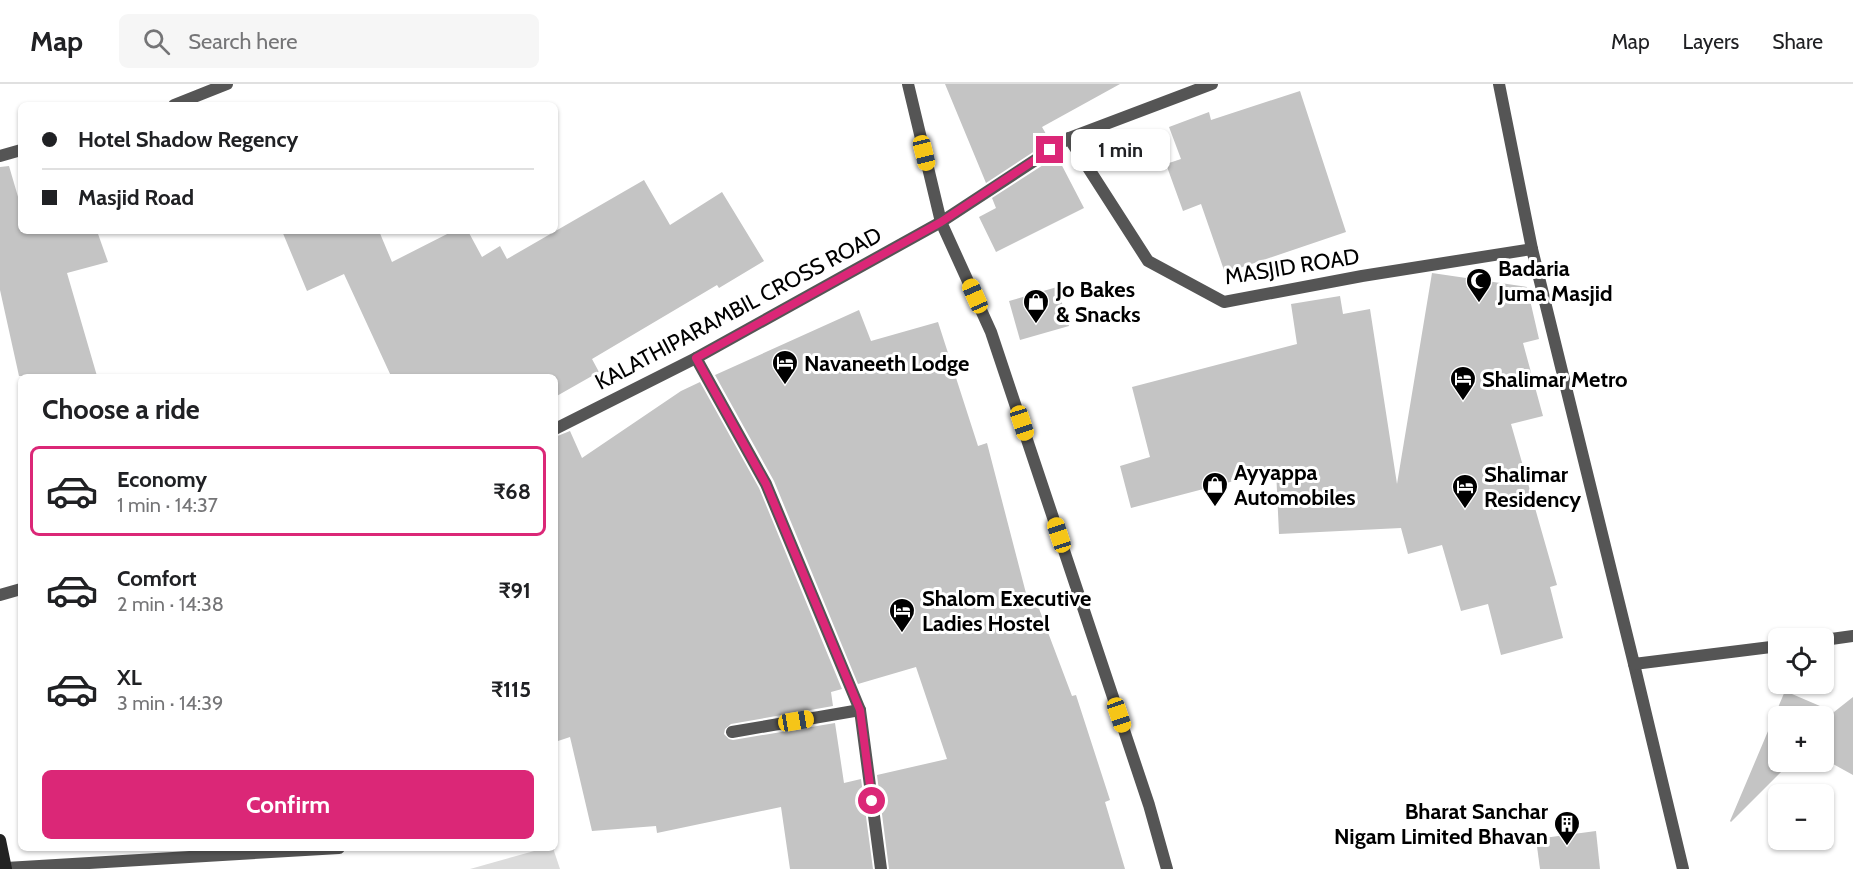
<!DOCTYPE html>
<meta charset="utf-8">
<style>
body{margin:0;font-family:Cabin,sans-serif;background:#f6f6f6;color:#202124;height:100vh;display:flex;flex-direction:column;font-size:22px;white-space:nowrap}
*{box-sizing:border-box;margin:0}
p{font-size:20px;color:#757577}
.icon{flex:none;width:33px;height:33px;fill:none;stroke:currentColor;stroke-width:2;stroke-linecap:round;stroke-linejoin:round}
.map{position:relative;flex:1;overflow:hidden}
.drawer{position:absolute;left:18px;top:290px;width:540px;height:477px;display:flex;flex-direction:column;background:#fff;border-radius:9px;box-shadow:0 2px 4px #0004}
.drawer>*{flex:none}
.banner{position:absolute;left:18px;top:18px;width:540px;height:132px;border-radius:9px;box-shadow:0 2px 4px #0004;display:grid;align-content:center;height:132px;padding:0 24px;background:#fff}
.tools{position:absolute;left:1768px;top:544px;display:grid;gap:12px}
.tools a{display:grid;place-items:center;width:66px;height:66px;border-radius:9px;background:#fff;box-shadow:0 2px 4px #0004;font-size:30px}
.end{position:absolute;width:27px;height:27px;margin:-14px;border:8px solid #db2777;background:#fff;box-shadow:0 0 0 3px #fff}
.from{border-radius:50%}
.bubble{position:absolute;height:42px;border-radius:9px;background:#fff;box-shadow:0 2px 4px #0004;font-size:20px;font-weight:700;line-height:42px;text-align:center}
.car{position:absolute;width:18px;height:36px;margin:-18px -9px;border-radius:8px;box-shadow:0 0 4px 2px #0007;background:linear-gradient(#f5c518 24%,#345 0 40%,#f5c518 0 76%,#345 0 86%,#f5c518 0)}
.banner b{display:flex;align-items:center;gap:21px;height:57px;font-size:22px}
.banner b+b{border-top:2px solid #e0e0e0}
.banner i{width:15px;height:15px;background:#202124}
ul{padding:0;list-style:none}
li{display:flex;align-items:center;gap:18px;height:90px;margin:0 12px 9px;padding:0 12px;border:3px solid transparent;border-radius:9px}
li div{flex:1}
li b{display:block;font-size:22px}
li em{font-style:normal;font-weight:700}
li.current{border-color:#db2777}
li>.icon{width:54px;height:54px;stroke-width:1.5}
h2{padding:0 24px;font-size:27px;line-height:72px}
.cta{display:flex;gap:12px;margin-top:auto;padding:12px 24px}
.cta a{flex:1;height:69px;border-radius:9px;background:#db2777;color:#fff;font-size:24px;font-weight:700;line-height:69px;text-align:center}
header{display:flex;align-items:center;gap:36px;box-sizing:border-box;height:84px;padding:0 30px;background:#fff;border-bottom:2px solid #e0e0e0}
header strong{font-size:28px}
nav{display:flex;gap:33px;margin-inline-start:auto;font-size:21px}
.search{width:420px;height:54px;background:#f6f6f6;display:flex;align-items:center;gap:15px;box-sizing:border-box;padding:0 21px;border-radius:9px;color:#757577;font-size:22px}
.map>svg:first-child{display:block}
.green{fill:#dcdcdc}
.building{fill:#c4c4c4}
.lines{fill:none;stroke-linecap:round;stroke-linejoin:round}
.service{stroke:#555;stroke-width:12}
.minor{stroke:#555;stroke-width:12}
.secondary{stroke:#222;stroke-width:12}
.route{stroke:#db2777;stroke-width:8}
.labels{text-anchor:middle;stroke-width:6;stroke-linejoin:round;paint-order:stroke}
.street-label{font-size:22px;fill:#000;stroke:#fff}
.poi-label{font-size:22px;font-weight:bold;fill:#000;stroke:#fff;text-anchor:start}
</style>
<header>
<strong>Map</strong>
<div class="search"><svg class="icon" aria-label="search" viewBox="0 0 24 24"><circle cx="10" cy="10" r="6"/><path d="M15 15l6 6"/></svg>Search here</div>
<nav><a>Map</a><a>Layers</a><a>Share</a></nav>
</header>
<div class="map">
<svg width="1853" height="785" viewBox="0 0 1853 785">
<rect width="100%" height="100%" fill="#fff"/>
<path class="green" d="M 545,764 L 553,764 L 560,785 L 470,785 Z"/>
<g class="building">
<path d="M 945,0 L 1120,0 L 1042,43 L 1050,57 L 986,99 Z"/>
<path d="M 1300,7 L 1346,148 L 1225,189 L 1201,120 L 1183,127 L 1166,80 L 1181,75 L 1169,43 L 1209,28 L 1211,36 Z"/>
<path d="M 1057,72 L 1084,124 L 996,168 L 979,133 L 996,124 L 992,114 Z"/>
<path d="M 9,82 L 21,123 L 21,147 L 97,147 L 108,178 L 67,189 L 97,292 L 19,292 L 0,206 L 0,83 Z"/>
<path d="M 644,96 L 670,141 L 722,108 L 764,177 L 719,204 L 717,201 L 592,275 L 599,288 L 555,313 L 555,292 L 391,292 L 344,190 L 307,207 L 282,147 L 379,147 L 392,178 L 453,147 L 468,147 L 482,173 L 500,162 L 507,175 Z"/>
<path d="M 1432,189 L 1527,203 L 1539,255 L 1523,259 L 1543,332 L 1511,340 L 1557,501 L 1550,503 L 1563,554 L 1501,571 L 1488,520 L 1461,527 L 1442,461 L 1408,470 L 1401,444 L 1279,450 L 1276,386 L 1131,424 L 1120,382 L 1150,373 L 1132,303 L 1297,260 L 1291,220 L 1340,212 L 1343,230 L 1370,225 L 1397,400 Z"/>
<path d="M 1057,203 L 1069,242 L 1020,256 L 1009,217 Z"/>
<path d="M 859,226 L 871,257 L 938,238 L 978,362 L 987,359 L 1028,517 L 1035,514 L 1072,612 L 1076,611 L 1110,716 L 1105,718 L 1125,785 L 889,785 L 877,691 L 947,675 L 916,583 L 858,600 L 774,397 L 715,291 Z"/>
<path d="M 700,298 L 759,404 L 842,605 L 831,608 L 833,622 L 731,640 L 725,645 L 724,650 L 729,655 L 733,656 L 835,639 L 844,699 L 861,695 L 873,785 L 790,785 L 781,723 L 657,749 L 656,742 L 592,747 L 570,653 L 555,658 L 555,353 L 570,347 L 582,374 L 681,307 Z"/>
<path d="M 1785,607 L 1834,628 L 1853,613 L 1853,691 L 1824,675 L 1824,633 L 1779,633 L 1779,678 L 1791,678 L 1731,738 L 1730,737 Z"/>
<path d="M 1596,747 L 1600,785 L 1540,785 L 1536,755 Z"/>
</g>
<g class="lines">
<g class="service">
<path d="M 1634,580 L 1683,785"/>
<path d="M 732,648 L 860,626"/>
</g>
<g class="minor">
<path d="M 908,0 L 941,138 L 991,248 L 1149,721 L 1167,785"/>
<path d="M 1499,0 L 1532,165 L 1634,580 L 1779,562"/>
<path d="M 174,21 L 227,0"/>
<path d="M 1069,54 L 1212,0"/>
<path d="M 0,72 L 21,66"/>
<path d="M 696,274 L 766,400 L 860,626 L 881,785"/>
<path d="M 555,345 L 696,274 L 941,138 L 1069,54 L 1148,177 L 1224,218 L 1362,192 L 1532,165"/>
<path d="M 0,511 L 21,505"/>
<path d="M 1824,556 L 1853,552"/>
<path d="M 6,784 L 339,764"/>
</g>
<path class="secondary" d="M 0,756 L 6,785"/>
</g>
<g class="lines">
<path class="route" d="M 872,717 L 860,626 L 766,400 L 696,274 L 941,138 L 1050,66"/>
</g>
<defs>
<symbol id="mosque-pin" viewBox="-11 -11 22 30"><path d="M0 17L-7.5 6A9.5 9.5 0 1 1 7.5 6Z" fill="#000" stroke="#fff"/><path d="M3.5-4.9A6 6 0 1 0 3.5 4.9A5 5 0 1 1 3.5-4.9Z" fill="#fff"/></symbol>
<symbol id="shop-pin" viewBox="-11 -11 22 30"><path d="M0 17L-7.5 6A9.5 9.5 0 1 1 7.5 6Z" fill="#000" stroke="#fff"/><path d="M-5-2.5h2.3a2.7 3.5 0 0 1 5.4 0H5L5.5 6h-11ZM-1.5-2.5h3a1.5 2.3 0 0 0-3 0Z" fill="#fff"/></symbol>
<symbol id="hotel-pin" viewBox="-11 -11 22 30"><path d="M0 17L-7.5 6A9.5 9.5 0 1 1 7.5 6Z" fill="#000" stroke="#fff"/><path d="M-6-4.5h1.5V1H6V5H4.5V3h-9V5H-6ZM-4 0a1.8 1.8 0 1 1 3.6 0ZM.5 0V-2.5h3Q6-2.5 6 0Z" fill="#fff"/></symbol>
<symbol id="building-pin" viewBox="-11 -11 22 30"><path d="M0 17L-7.5 6A9.5 9.5 0 1 1 7.5 6Z" fill="#000" stroke="#fff"/><path d="M-4-6H4V6H1V3H-1V6H-4ZM-2.5-4.3h1.7v1.8h-1.7ZM.8-4.3h1.7v1.8H.8ZM-2.5-1h1.7V.8h-1.7ZM.8-1h1.7V.8H.8Z" fill="#fff"/></symbol>
</defs>
<g fill-rule="evenodd">
<use href="#mosque-pin" x="1464" y="182" width="30" height="40"/>
<use href="#shop-pin" x="1021" y="203" width="30" height="40"/>
<use href="#hotel-pin" x="770" y="264" width="30" height="40"/>
<use href="#hotel-pin" x="1448" y="280" width="30" height="40"/>
<use href="#shop-pin" x="1200" y="386" width="30" height="40"/>
<use href="#hotel-pin" x="1450" y="388" width="30" height="40"/>
<use href="#hotel-pin" x="887" y="512" width="30" height="40"/>
<use href="#building-pin" x="1552" y="725" width="30" height="40"/>
</g>
<g class="labels">
<g class="street-label">
<text transform="translate(1292 182) rotate(-9)" y="8">MASJID ROAD</text>
<text transform="translate(738 224) rotate(-28)" y="8">KALATHIPARAMBIL CROSS ROAD</text>
</g>
<g class="poi-label">
<text x="1498" y="192">Badaria<tspan x="1498" dy="25">Juma Masjid</tspan></text>
<text x="1056" y="213">Jo Bakes<tspan x="1056" dy="25">&amp; Snacks</tspan></text>
<text x="804" y="287">Navaneeth Lodge</text>
<text x="1482" y="303">Shalimar Metro</text>
<text x="1234" y="396">Ayyappa<tspan x="1234" dy="25">Automobiles</tspan></text>
<text x="1484" y="398">Shalimar<tspan x="1484" dy="25">Residency</tspan></text>
<text x="922" y="522">Shalom Executive<tspan x="922" dy="25">Ladies Hostel</tspan></text>
<text x="1548" y="735" text-anchor="end">Bharat Sanchar<tspan x="1548" dy="25">Nigam Limited Bhavan</tspan></text>
</g>
</g>
</svg>
<div class="tools">
<a><svg class="icon" aria-label="locate" viewBox="0 0 24 24"><circle cx="12" cy="12" r="6"/><path d="M12 2v4M12 18v4M2 12h4M18 12h4"/></svg></a>
<a>+</a>
<a>−</a>
</div>
<i class="end from" style="left:872px;top:717px"></i>
<i class="end" style="left:1050px;top:66px"></i>
<div class="bubble" style="left:1071px;top:45px;width:99px">1 min</div>
<i class="car" style="left:924px;top:69px;rotate:166deg"></i>
<i class="car" style="left:975px;top:212px;rotate:336deg"></i>
<i class="car" style="left:1022px;top:339px;rotate:162deg"></i>
<i class="car" style="left:1059px;top:451px;rotate:342deg"></i>
<i class="car" style="left:1119px;top:631px;rotate:161deg"></i>
<i class="car" style="left:796px;top:637px;rotate:80deg"></i>
<div class="banner">
<b><i class="from"></i>Hotel Shadow Regency</b>
<b><i></i>Masjid Road</b>
</div>
<section class="drawer">
<h2>Choose a ride</h2>
<ul>
<li class="current"><svg class="icon" aria-label="car" viewBox="0 0 24 24"><path d="M5 17H2v-5l4-1 3-4h7l3 4 3 1v5h-3M9 17h6M6 11h13"/><circle cx="7" cy="17" r="2"/><circle cx="17" cy="17" r="2"/></svg><div><b>Economy</b><p>1 min · 14:37</p></div><em>₹68</em></li>
<li><svg class="icon" aria-label="car" viewBox="0 0 24 24"><path d="M5 17H2v-5l4-1 3-4h7l3 4 3 1v5h-3M9 17h6M6 11h13"/><circle cx="7" cy="17" r="2"/><circle cx="17" cy="17" r="2"/></svg><div><b>Comfort</b><p>2 min · 14:38</p></div><em>₹91</em></li>
<li><svg class="icon" aria-label="car" viewBox="0 0 24 24"><path d="M5 17H2v-5l4-1 3-4h7l3 4 3 1v5h-3M9 17h6M6 11h13"/><circle cx="7" cy="17" r="2"/><circle cx="17" cy="17" r="2"/></svg><div><b>XL</b><p>3 min · 14:39</p></div><em>₹115</em></li>
</ul>
<div class="cta"><a>Confirm</a></div>
</section>
</div>
